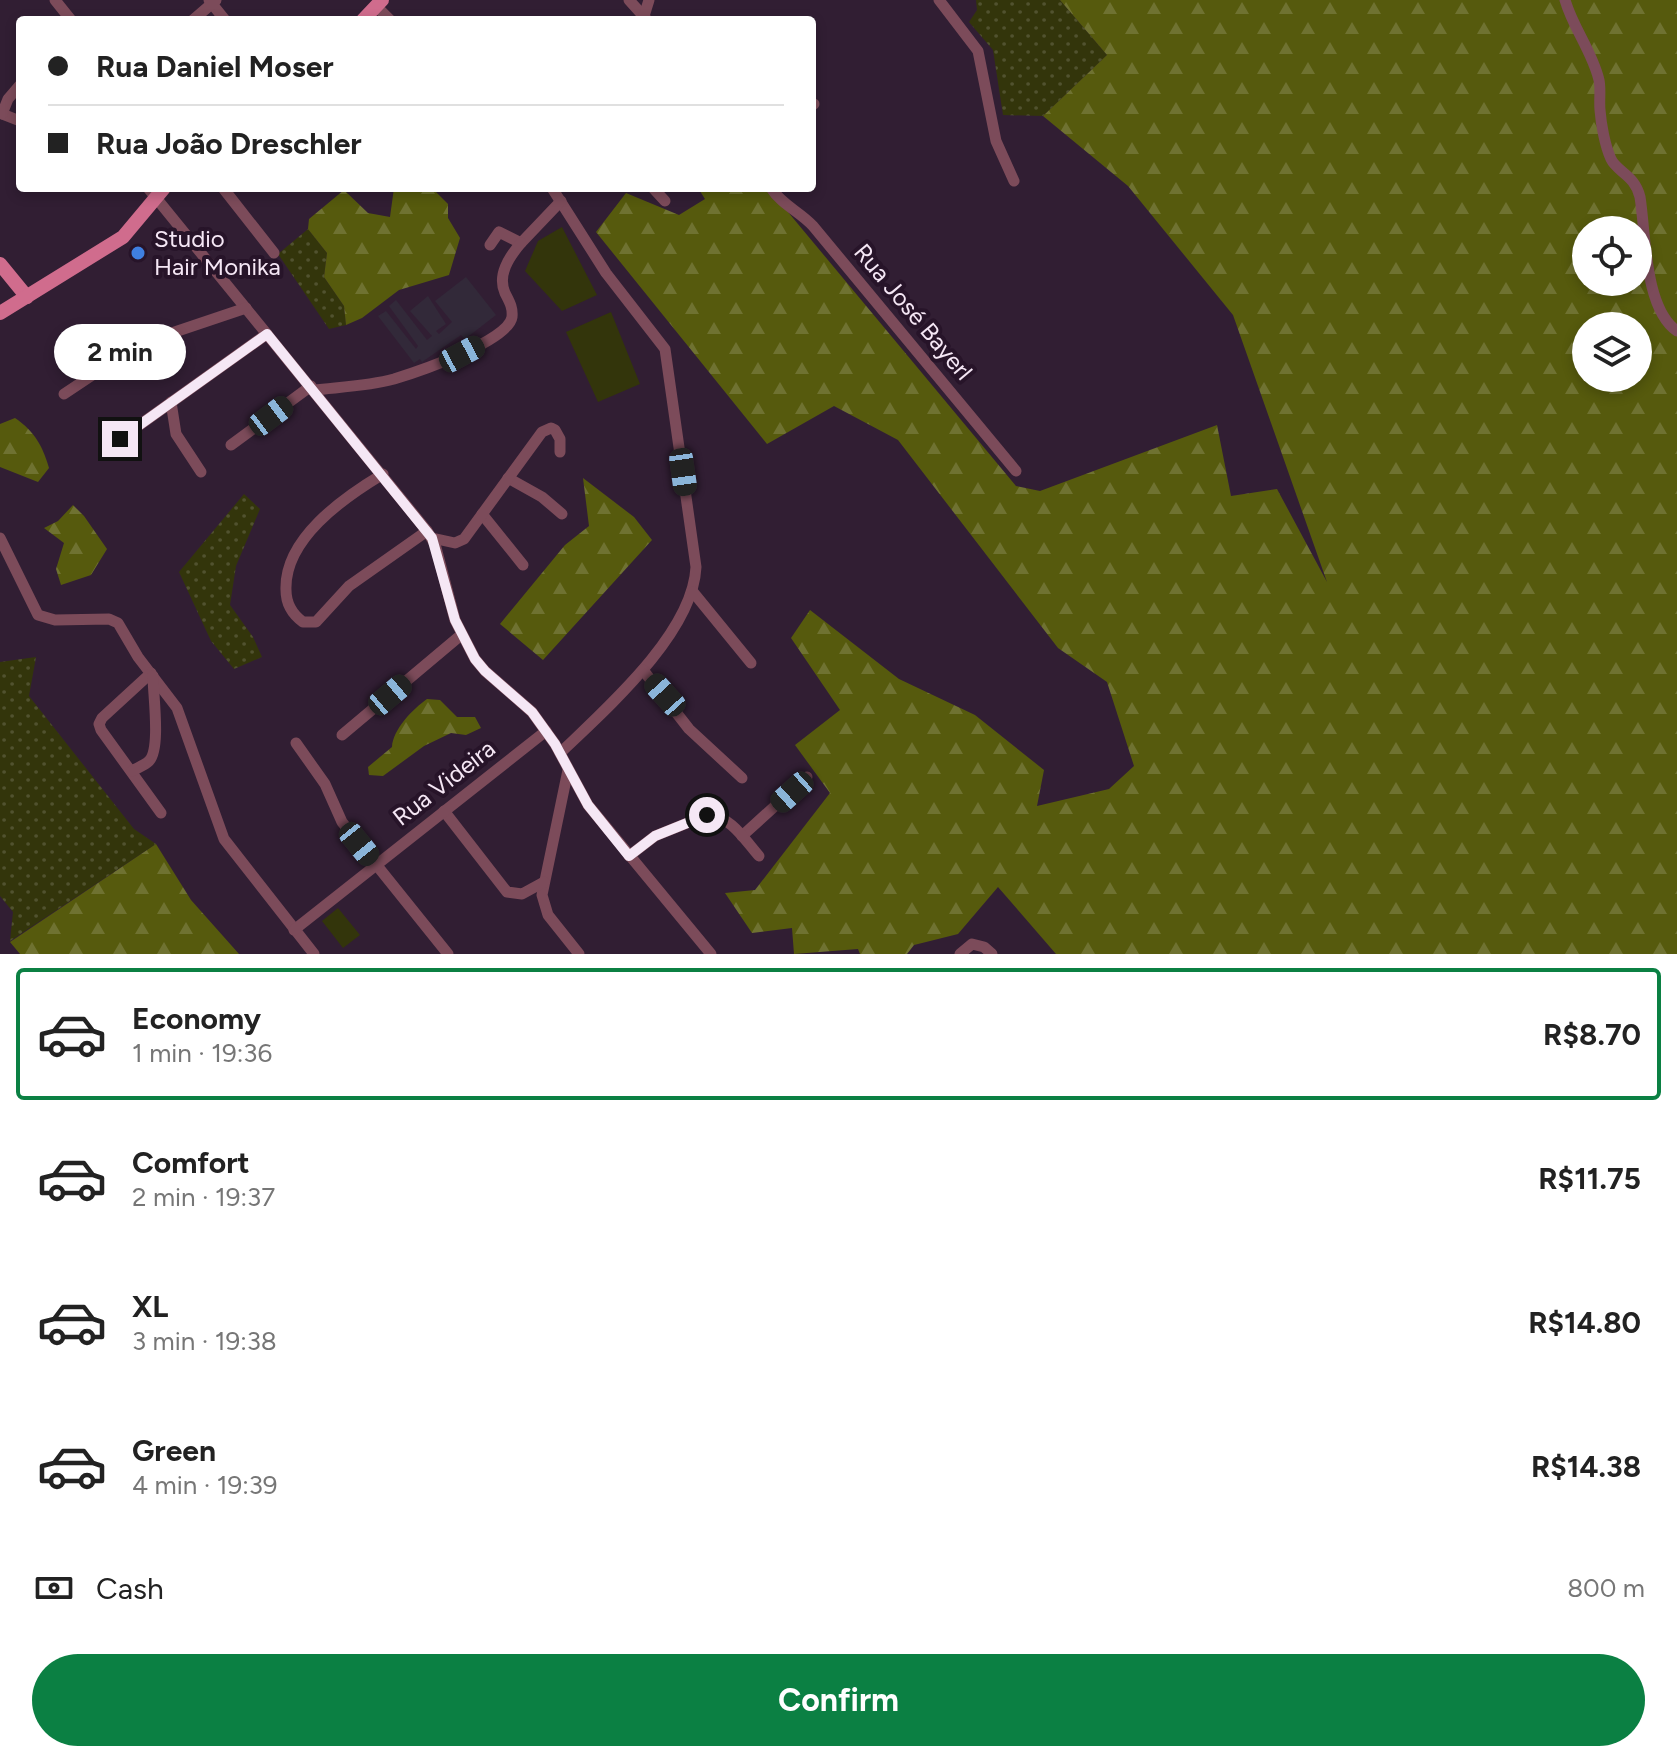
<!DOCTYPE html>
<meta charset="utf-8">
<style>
body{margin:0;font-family:Figtree,sans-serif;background:#f2f2f2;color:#222;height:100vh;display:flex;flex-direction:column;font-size:30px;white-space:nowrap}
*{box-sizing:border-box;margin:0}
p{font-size:26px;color:#767676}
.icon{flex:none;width:44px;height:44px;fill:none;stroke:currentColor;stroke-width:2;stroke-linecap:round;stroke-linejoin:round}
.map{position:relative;height:954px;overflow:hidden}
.panel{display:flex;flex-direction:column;background:#fff;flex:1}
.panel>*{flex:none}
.banner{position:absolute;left:16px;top:16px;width:800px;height:176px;border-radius:8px;box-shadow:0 4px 12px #0003;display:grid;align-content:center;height:176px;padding:0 32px;background:#fff}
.buttons{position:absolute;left:1572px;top:216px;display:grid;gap:16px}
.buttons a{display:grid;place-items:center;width:80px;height:80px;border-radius:50%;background:#fff;box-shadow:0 4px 12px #0003;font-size:40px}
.end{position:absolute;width:36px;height:36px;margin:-18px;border:10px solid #f5e7f5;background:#111;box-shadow:0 0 0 4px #111}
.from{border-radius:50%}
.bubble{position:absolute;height:56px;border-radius:28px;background:#fff;box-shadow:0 4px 12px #0003;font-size:26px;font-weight:700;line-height:56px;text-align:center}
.car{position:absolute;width:24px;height:48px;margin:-24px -12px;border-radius:10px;box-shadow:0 0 6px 2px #0007;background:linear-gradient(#222 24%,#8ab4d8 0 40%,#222 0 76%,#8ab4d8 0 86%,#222 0)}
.banner b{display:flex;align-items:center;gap:28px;height:76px;font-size:30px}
.banner b+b{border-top:2px solid #e0e0e0}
.banner i{width:20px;height:20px;background:#222}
ul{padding:14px 0 0;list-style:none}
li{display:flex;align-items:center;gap:24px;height:132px;margin:0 16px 12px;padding:0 16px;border:4px solid transparent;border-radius:8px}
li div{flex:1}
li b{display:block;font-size:30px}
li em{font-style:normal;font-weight:700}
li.current{border-color:#0b8043}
li>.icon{width:72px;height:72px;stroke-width:1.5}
.pay{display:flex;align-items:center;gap:20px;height:88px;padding:0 32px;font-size:30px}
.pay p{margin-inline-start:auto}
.button{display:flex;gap:16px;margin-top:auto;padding:16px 32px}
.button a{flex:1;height:92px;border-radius:48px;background:#0b8043;color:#fff;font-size:32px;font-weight:700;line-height:92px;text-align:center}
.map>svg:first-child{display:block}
.education{fill:#322939}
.grass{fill:url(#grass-dots)}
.forest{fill:url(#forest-firs);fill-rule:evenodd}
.pitch{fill:#33350b}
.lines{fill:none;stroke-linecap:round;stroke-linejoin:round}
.minor{stroke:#7c4b5a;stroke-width:11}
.major{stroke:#d06c8d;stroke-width:14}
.route{stroke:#f5e7f5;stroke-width:10}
.shop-dot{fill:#3f7fe0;stroke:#271429;stroke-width:3}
.labels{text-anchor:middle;stroke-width:8;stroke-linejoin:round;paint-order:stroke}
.poi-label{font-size:24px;fill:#f5e7f5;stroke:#271429;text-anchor:start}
.street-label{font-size:24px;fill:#f5e7f5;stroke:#271429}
</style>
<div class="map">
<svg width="1677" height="954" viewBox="0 0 1677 954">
<defs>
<pattern id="grass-dots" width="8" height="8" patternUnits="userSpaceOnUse" patternTransform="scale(2)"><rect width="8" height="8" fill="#33350b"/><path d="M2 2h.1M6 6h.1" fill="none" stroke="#51522f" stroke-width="1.8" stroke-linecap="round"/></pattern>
<pattern id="forest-firs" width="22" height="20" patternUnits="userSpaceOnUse" patternTransform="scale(2)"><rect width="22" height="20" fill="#565a0d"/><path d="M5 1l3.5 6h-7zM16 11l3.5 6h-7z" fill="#6f7231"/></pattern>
</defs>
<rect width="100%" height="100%" fill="#311e33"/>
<path class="education" d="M 466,277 L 496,315 L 465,339 L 461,335 L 422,362 L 420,359 L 414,363 L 378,316 L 386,311 L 416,349 L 418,346 L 389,306 L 396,300 L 427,340 L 432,336 L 410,311 L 428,296 L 446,324 L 436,331 L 439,334 L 452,322 L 435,301 Z"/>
<g class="grass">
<path d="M 976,0 L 1060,0 L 1107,55 L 1043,116 L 1003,115 L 993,50 L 969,22 L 977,10 Z"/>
<path d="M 308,229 L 327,253 L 324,277 L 344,306 L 346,325 L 329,329 L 278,254 Z"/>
<path d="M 244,494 L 260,509 L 236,566 L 230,605 L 253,637 L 262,657 L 234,669 L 211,641 L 179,572 Z"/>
<path d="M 36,657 L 29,696 L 134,829 L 156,844 L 10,941 L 13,912 L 0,896 L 0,662 Z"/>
</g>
<g class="forest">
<path d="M 1060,0 L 1677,0 L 1677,954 L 1056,954 L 998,887 L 958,934 L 914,945 L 907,954 L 860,954 L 858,949 L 794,954 L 792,928 L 752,933 L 725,893 L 755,890 L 830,793 L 795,745 L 840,710 L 791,638 L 810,610 L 899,679 L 975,715 L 1044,770 L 1037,806 L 1109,789 L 1134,766 L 1107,682 L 1058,648 L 898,440 L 834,406 L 767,444 L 596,232 L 626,193 L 679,215 L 705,199 L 698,188 L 768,188 L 1016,486 L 1040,491 L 1217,425 L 1231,496 L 1277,489 L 1327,582 L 1233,315 L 1128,186 L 1043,116 L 1107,55 ZM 1586,230 L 1638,230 L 1638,282 L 1586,282 ZM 1586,326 L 1638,326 L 1638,378 L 1586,378 Z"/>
<path d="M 394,188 L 432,188 L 448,204 L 448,218 L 460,238 L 449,275 L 399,290 L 362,318 L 346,325 L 344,306 L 324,277 L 327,253 L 308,229 L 309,219 L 344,190 L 368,213 L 390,217 Z"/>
<path d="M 15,418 C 35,432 42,445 49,468 L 38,482 L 0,467 L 0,424 Z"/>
<path d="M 583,478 L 634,517 L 652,540 L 543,660 L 500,624 L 565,545 L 589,526 Z"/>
<path d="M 73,505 L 84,516 L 107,549 L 91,575 L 61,585 L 56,569 L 64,543 L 44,528 L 58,521 Z"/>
<path d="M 427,699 L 440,700 L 457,717 L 475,717 L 481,728 L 466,735 L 451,733 L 424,746 L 383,776 L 369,775 L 368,767 L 392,747 C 393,729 413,709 427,699 Z"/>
<path d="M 156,844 L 191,900 L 239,954 L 20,954 L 10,942 Z"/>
</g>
<g class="pitch">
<path d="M 562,227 L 597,295 L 562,311 L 525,271 L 538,241 Z"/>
<path d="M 611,312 L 640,384 L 598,402 L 566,332 Z"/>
<path d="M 338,908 L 360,935 L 343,948 L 322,921 Z"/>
</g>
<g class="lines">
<g class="minor">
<path d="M 55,0 L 71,20"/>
<path d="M 209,0 L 225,20"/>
<path d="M 629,0 L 647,20"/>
<path d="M 939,0 L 978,51 L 996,141 L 1014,181"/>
<path d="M 1565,0 C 1573,28 1592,51 1599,80 C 1601,89 1599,100 1600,110 C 1601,124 1605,146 1611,159 C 1617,172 1635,175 1640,197 C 1646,234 1644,308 1677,331"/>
<path d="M 376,6 L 390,20"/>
<path d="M 644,16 L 649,0"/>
<path d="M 193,20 L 216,0"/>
<path d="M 812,104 L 814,104"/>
<path d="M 0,113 L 20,121"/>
<path d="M 2,114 L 8,99 L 20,85"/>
<path d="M 148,188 L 427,531 L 435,544 L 455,620 L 475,659 L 485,671 L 532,712 L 555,744 L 588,805 L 711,954"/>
<path d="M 223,188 L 274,253"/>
<path d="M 552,188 L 606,273 L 665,349 L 696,567 C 693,633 606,709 560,753"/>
<path d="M 653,188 L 665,201"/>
<path d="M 771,188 C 782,205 799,211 813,226 L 1016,471"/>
<path d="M 490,245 L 499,232 L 521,243 L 561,201"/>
<path d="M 314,390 C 340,387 369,386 394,379 C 417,372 509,341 512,317 C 513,307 509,301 505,293 C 497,275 509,257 521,243"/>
<path d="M 64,394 L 139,344 L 246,308"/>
<path d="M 171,402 L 176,434 L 201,472"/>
<path d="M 120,439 L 267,334"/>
<path d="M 231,445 L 311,386"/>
<path d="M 383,474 C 343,498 284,539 286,590 C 286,603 292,614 303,622 L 316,622 L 349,586 L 427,531"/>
<path d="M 508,478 L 542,497 L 562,514"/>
<path d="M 482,514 L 523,565"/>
<path d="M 0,538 L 38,615 L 55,620 L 109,619 L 118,623 L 138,657 L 177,708 L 224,839 L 314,954"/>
<path d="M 432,538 L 455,543 L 464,539 L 542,432 L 551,428 L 555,430 L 560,439 L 560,452"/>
<path d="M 693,592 L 751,663"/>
<path d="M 643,670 L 689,729 L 742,778"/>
<path d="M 151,673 L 102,718 L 99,724 L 101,730 L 161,813"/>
<path d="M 342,735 L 461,635"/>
<path d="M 296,743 L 325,784 L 342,822 L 448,954"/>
<path d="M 568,770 L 542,895 L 548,915 L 579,954"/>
<path d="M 132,771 C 137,768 145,765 149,761 C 161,749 153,694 153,676"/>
<path d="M 444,811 L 507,892 L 522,894 L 544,882"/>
<path d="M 742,836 L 807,777"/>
<path d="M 629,856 L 655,836 L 707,815 C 730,815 745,840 759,856"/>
<path d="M 294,930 L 546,731"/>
<path d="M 960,954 L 972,944 L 984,947 L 992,954"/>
</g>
<g class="major">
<path d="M 363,20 L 382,0"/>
<path d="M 0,264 L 27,297"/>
<path d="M 0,313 L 123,237 L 164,188"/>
</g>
</g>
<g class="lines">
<path class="route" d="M 120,439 L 267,334 L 432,538 L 455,620 L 475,659 L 485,671 L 532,712 L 555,744 L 588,805 L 629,856 L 655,836 L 707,815"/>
</g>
<circle class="shop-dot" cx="138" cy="253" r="8"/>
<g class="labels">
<g class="poi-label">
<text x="154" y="247">Studio<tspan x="154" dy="28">Hair Monika</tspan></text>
</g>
<g class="street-label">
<text transform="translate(913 312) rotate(50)" y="8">Rua José Bayerl</text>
<text transform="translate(444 783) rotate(-38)" y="8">Rua Videira</text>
</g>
</g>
</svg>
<div class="buttons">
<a><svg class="icon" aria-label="locate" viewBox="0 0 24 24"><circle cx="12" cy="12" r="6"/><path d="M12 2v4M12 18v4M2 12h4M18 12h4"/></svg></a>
<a><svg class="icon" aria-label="layers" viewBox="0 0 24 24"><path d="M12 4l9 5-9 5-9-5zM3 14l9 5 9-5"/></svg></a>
</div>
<i class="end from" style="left:707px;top:815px"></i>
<i class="end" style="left:120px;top:439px"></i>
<div class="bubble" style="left:54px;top:324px;width:132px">2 min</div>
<i class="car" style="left:462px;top:354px;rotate:62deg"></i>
<i class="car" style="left:271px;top:416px;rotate:53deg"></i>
<i class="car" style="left:683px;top:472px;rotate:172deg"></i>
<i class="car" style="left:390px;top:695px;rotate:50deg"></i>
<i class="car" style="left:665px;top:695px;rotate:318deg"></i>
<i class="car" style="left:792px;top:792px;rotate:228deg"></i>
<i class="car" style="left:359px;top:844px;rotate:141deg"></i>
<div class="banner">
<b><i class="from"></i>Rua Daniel Moser</b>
<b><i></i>Rua João Dreschler</b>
</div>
</div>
<section class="panel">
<ul>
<li class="current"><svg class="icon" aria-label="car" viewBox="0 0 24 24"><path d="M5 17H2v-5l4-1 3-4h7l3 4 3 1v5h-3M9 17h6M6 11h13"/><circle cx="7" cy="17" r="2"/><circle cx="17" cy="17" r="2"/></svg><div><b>Economy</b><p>1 min · 19:36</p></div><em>R$8.70</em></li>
<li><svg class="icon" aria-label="car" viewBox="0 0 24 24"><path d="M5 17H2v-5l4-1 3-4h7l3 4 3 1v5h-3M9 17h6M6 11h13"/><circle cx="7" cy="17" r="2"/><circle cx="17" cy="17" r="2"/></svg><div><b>Comfort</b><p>2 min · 19:37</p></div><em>R$11.75</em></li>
<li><svg class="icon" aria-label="car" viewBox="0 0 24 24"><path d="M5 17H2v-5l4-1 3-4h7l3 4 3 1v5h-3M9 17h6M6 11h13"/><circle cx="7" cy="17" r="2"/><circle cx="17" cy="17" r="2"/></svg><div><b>XL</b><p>3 min · 19:38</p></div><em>R$14.80</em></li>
<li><svg class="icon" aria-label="car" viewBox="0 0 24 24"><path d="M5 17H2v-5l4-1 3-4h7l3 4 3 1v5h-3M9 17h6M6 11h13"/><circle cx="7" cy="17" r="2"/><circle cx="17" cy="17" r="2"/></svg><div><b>Green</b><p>4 min · 19:39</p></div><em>R$14.38</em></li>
</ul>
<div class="pay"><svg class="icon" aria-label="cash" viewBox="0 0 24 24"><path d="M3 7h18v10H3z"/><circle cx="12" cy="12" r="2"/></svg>Cash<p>800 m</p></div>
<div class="button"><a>Confirm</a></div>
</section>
